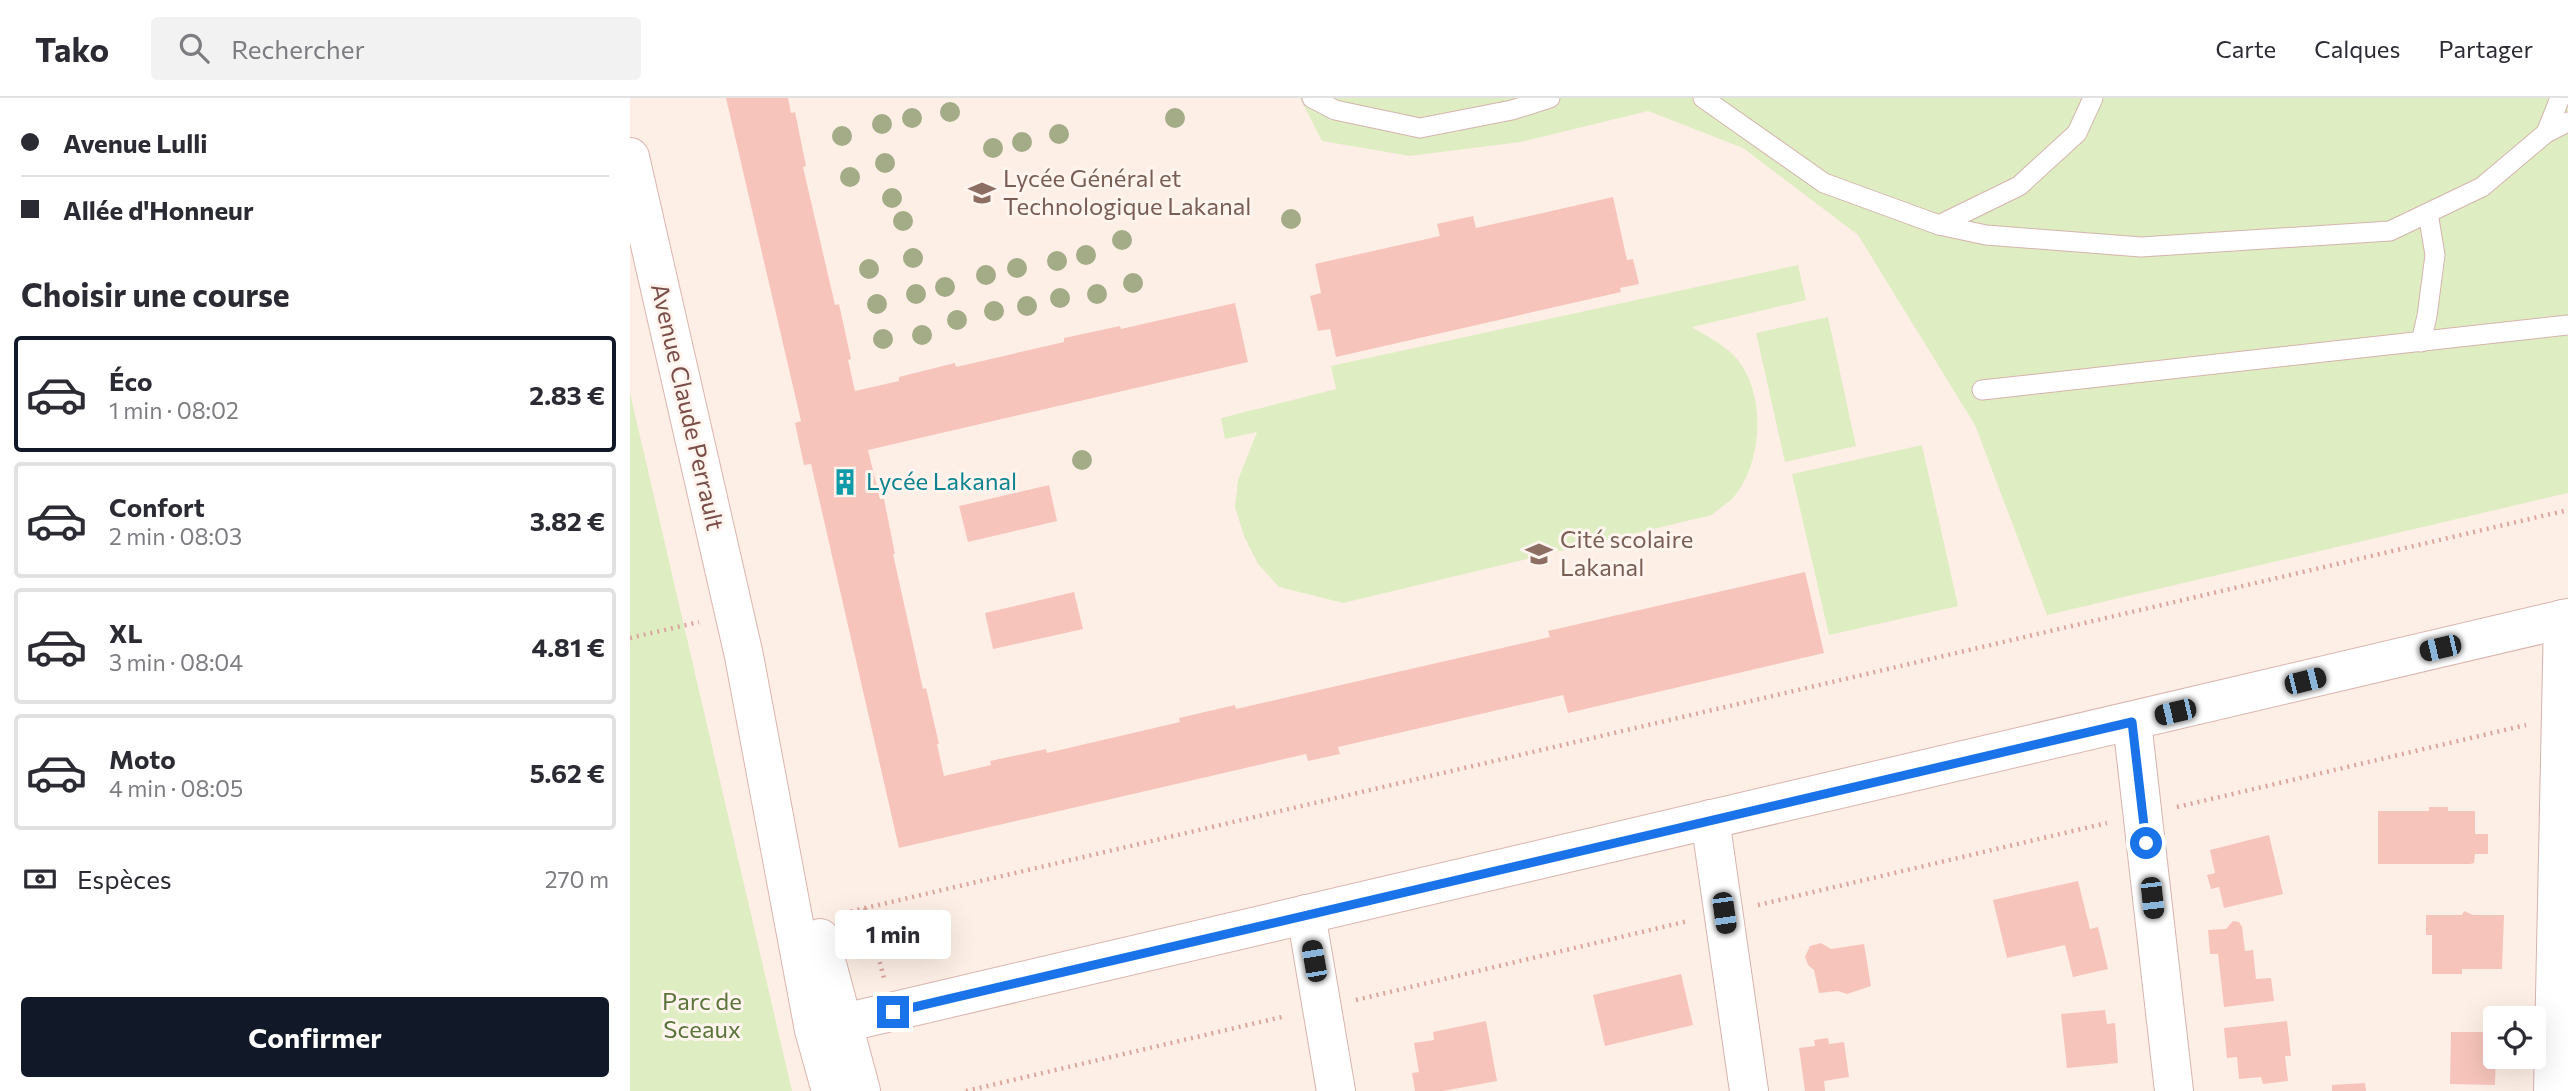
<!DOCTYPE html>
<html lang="fr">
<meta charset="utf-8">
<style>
body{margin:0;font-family:Commissioner,sans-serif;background:#f2f2f3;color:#2b2b33;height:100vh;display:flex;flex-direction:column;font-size:26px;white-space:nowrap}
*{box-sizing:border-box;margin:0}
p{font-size:23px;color:#7c7c81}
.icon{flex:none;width:38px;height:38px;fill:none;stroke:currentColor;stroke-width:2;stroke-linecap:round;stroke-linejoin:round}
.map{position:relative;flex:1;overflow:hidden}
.details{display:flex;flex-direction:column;background:#fff;width:630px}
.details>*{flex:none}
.top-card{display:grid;align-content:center;height:154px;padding:0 21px;background:#fff}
.controls{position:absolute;left:1853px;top:908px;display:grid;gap:14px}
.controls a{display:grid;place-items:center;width:63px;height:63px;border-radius:7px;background:#fff;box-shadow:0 7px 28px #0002;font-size:35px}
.end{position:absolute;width:32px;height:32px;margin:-16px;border:9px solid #1a73e8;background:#fff;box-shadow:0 0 0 4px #fff}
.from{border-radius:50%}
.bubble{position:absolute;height:49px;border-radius:7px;background:#fff;box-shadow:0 7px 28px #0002;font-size:23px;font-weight:700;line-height:49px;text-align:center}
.car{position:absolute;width:21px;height:42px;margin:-21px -10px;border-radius:9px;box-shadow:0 0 5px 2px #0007;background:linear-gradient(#222 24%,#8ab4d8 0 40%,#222 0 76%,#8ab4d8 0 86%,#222 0)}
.top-card b{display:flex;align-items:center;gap:24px;height:66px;font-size:26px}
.top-card b+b{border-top:2px solid #e1e1e2}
.top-card i{width:18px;height:18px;background:#2b2b33}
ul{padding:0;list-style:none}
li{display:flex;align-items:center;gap:21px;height:116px;margin:0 14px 10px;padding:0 7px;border:4px solid #e1e1e2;border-radius:7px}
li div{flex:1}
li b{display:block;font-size:26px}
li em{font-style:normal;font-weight:700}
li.selected{border-color:#111827}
li>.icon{width:63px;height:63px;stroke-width:1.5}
h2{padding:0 21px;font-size:32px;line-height:84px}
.pay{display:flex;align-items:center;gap:18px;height:77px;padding:0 21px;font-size:26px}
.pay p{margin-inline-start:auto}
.primary-button{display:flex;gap:14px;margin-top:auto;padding:14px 21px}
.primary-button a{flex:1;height:80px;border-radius:7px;background:#111827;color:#fff;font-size:28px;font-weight:700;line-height:80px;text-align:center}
header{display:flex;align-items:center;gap:42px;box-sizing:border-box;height:98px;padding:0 35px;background:#fff;border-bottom:2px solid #e1e1e2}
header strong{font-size:33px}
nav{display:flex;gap:38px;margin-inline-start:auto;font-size:24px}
.search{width:490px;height:63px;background:#f2f2f3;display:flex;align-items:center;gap:18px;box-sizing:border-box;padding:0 24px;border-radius:7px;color:#7c7c81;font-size:26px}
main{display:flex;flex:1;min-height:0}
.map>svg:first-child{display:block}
.green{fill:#dfedc3}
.building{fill:#f6c4bb}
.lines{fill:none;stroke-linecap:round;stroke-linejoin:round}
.lane-casing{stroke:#d4b4ad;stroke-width:21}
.street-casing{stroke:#d4b4ad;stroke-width:40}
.secondary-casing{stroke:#d9b5ad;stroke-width:40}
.path{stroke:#dba69e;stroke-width:4.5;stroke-dasharray:2 5;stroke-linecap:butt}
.lane{stroke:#fff;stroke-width:19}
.street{stroke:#fff;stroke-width:38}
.secondary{stroke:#fff;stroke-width:38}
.tree{fill:#a4ab87}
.route{stroke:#1a73e8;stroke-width:9}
.labels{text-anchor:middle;stroke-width:6;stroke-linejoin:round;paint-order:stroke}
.education-label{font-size:24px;fill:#785e54;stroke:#fff4ee;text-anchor:start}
.street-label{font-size:24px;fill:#7a4d48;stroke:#fff4ee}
.culture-label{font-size:24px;fill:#0d838f;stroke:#fff4ee;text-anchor:start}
.park-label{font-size:24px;fill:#5a743a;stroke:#fff4ee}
</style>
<header>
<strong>Tako</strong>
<div class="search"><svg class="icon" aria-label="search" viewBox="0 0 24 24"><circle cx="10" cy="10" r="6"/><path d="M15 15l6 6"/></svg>Rechercher</div>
<nav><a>Carte</a><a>Calques</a><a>Partager</a></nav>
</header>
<main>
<section class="details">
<div class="top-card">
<b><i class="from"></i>Avenue Lulli</b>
<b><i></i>Allée d'Honneur</b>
</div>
<h2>Choisir une course</h2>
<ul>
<li class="selected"><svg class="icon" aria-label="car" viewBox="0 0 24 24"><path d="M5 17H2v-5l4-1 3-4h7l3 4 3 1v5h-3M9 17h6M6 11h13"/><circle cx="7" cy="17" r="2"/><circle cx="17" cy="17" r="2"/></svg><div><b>Éco</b><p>1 min · 08:02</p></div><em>2.83 €</em></li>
<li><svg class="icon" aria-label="car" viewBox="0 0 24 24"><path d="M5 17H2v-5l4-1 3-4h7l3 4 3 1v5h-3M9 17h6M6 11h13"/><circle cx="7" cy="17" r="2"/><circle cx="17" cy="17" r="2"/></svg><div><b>Confort</b><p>2 min · 08:03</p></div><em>3.82 €</em></li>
<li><svg class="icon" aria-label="car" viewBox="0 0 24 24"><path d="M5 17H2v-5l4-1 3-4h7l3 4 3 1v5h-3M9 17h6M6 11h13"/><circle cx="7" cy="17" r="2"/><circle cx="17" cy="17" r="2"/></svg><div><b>XL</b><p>3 min · 08:04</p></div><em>4.81 €</em></li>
<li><svg class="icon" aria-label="car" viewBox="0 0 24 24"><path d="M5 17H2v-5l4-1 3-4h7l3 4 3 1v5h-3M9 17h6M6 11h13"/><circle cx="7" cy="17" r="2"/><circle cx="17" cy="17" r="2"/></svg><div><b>Moto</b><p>4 min · 08:05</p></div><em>5.62 €</em></li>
</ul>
<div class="pay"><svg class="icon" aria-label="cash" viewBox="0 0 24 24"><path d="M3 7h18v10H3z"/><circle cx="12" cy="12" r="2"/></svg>Espèces<p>270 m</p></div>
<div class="primary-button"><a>Confirmer</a></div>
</section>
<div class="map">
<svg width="1938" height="993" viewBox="0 0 1938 993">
<rect width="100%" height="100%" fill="#feefe6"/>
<g class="green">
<path d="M 670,0 L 1938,0 L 1938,395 L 1417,517 L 1345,327 L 1228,137 L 1113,50 L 1018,13 L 891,44 L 780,58 L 692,43 Z"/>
<path d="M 1168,167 L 1176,202 L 1062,229 C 1077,239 1094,246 1106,260 C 1137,295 1133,365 1103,400 C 1097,406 1088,411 1082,417 L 713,505 L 649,489 L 628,466 L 614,438 L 605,409 L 608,382 L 627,334 L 595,341 L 591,320 L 706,291 L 701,268 Z"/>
<path d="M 1198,219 L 1226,348 L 1155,364 L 1126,235 Z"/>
<path d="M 0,295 L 162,993 L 0,993 Z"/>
<path d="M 1292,347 L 1328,508 L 1199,537 L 1162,376 Z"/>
</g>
<g class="building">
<path d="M 96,0 L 158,0 L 161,15 L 165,14 L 176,68 L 173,69 L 205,207 L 209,206 L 221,261 L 218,262 L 225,293 L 269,283 L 269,279 L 325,265 L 326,269 L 434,244 L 434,240 L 490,228 L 491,231 L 605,205 L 618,264 L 238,352 L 250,401 L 254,401 L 265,456 L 263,456 L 293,591 L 296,590 L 309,646 L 307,646 L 314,678 L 361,667 L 360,663 L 416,651 L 417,655 L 550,624 L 549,620 L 605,607 L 606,611 L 920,539 L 918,533 L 1175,474 L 1194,555 L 938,615 L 933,597 L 708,649 L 710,656 L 678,663 L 676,656 L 269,750 L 181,366 L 174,367 L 165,325 L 171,323 Z"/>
<path d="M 983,99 L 997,162 L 1003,161 L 1009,186 L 990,190 L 991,194 L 706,259 L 700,231 L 688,233 L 680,198 L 691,195 L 685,166 L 810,138 L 807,126 L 843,118 L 846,130 Z"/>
<path d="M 419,387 L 427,423 L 338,444 L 329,408 Z"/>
<path d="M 444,494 L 453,531 L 363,551 L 355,515 Z"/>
<path d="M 1799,709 L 1818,709 L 1818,713 L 1845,713 L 1845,736 L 1858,736 L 1858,756 L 1845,756 L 1844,765 L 1840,766 L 1748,766 L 1748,713 L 1799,713 Z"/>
<path d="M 1639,737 L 1653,796 L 1594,810 L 1589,789 L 1581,791 L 1577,777 L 1585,775 L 1580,752 Z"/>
<path d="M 1448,783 L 1460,831 L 1468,829 L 1478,871 L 1443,879 L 1435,847 L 1377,860 L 1363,802 Z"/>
<path d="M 1834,813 L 1843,817 L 1874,817 L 1872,871 L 1832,871 L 1832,876 L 1802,876 L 1802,837 L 1796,837 L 1796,817 L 1832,817 Z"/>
<path d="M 1603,823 L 1609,824 L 1612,829 L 1615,853 L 1623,852 L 1626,881 L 1641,880 L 1644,903 L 1594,909 L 1588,856 L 1580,856 L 1578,832 L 1596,831 Z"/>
<path d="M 1191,845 L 1201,851 L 1234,846 L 1241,888 L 1217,896 L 1208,893 L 1189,895 L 1184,872 L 1178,867 L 1175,859 L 1180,848 Z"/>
<path d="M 1051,876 L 1063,927 L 975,948 L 963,897 Z"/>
<path d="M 1475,912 L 1477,926 L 1485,925 L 1488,965 L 1437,970 L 1431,916 Z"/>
<path d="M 856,923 L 867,983 L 813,993 L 785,993 L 782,975 L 789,974 L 784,945 L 804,942 L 803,934 Z"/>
<path d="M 1657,923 L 1661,958 L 1655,958 L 1658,983 L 1633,986 L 1631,979 L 1609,981 L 1607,959 L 1597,960 L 1594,930 Z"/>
<path d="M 1821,934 L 1857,934 L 1856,950 L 1866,950 L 1865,987 L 1820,986 Z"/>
<path d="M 1198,940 L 1199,946 L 1214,944 L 1219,979 L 1194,983 L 1195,993 L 1175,993 L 1169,950 L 1185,948 L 1184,942 Z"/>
<path d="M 1735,985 L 1736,993 L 1702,993 L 1702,987 Z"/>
</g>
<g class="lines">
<defs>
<g id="lane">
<path d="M 682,0 L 705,12 L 790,30 L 882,12 L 920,0"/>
<path d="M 1073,0 L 1194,85 L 1309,127 L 1389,88 L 1447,35 L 1463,0"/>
<path d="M 1916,35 L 1938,24"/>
<path d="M 1309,127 L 1356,137 L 1511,149 L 1760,133 L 1852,89 L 1916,35 L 1930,0"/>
<path d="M 1791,244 L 1797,218 L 1805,157 L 1798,115"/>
<path d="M 1352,292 L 1938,227"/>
</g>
<g id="street">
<path d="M 1502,624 L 1544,993"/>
<path d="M 1080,721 L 1119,993"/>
<path d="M 676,816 L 706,993"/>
<path d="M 1923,993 L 1933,521"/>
</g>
<g id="secondary">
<path d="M 0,59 L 114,558 L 184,932 L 201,993"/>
<path d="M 190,840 L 231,993"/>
<path d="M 184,932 L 1938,520"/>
</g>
</defs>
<use href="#lane" class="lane-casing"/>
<use href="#street" class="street-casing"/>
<use href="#secondary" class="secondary-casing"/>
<g class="path">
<path d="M 0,540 L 69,524"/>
<path d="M 1547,709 L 1896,627"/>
<path d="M 1128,807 L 1477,725"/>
<path d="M 235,810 L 254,880"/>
<path d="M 214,815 L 1938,412"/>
<path d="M 726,902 L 1058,823"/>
<path d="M 336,993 L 656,918"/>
</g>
<use href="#lane" class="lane"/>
<use href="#street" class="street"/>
<use href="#secondary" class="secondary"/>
</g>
<g class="tree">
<circle cx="320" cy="14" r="10"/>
<circle cx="282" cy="20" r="10"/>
<circle cx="545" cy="20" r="10"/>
<circle cx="252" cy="26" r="10"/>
<circle cx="429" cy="36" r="10"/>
<circle cx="212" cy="38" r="10"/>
<circle cx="392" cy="44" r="10"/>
<circle cx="363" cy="50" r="10"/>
<circle cx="255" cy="65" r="10"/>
<circle cx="220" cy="79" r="10"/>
<circle cx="262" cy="100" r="10"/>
<circle cx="661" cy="121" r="10"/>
<circle cx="273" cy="123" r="10"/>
<circle cx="492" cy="142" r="10"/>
<circle cx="456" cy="157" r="10"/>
<circle cx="283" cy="160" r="10"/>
<circle cx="427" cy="163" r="10"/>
<circle cx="387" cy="170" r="10"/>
<circle cx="239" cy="171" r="10"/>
<circle cx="356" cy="177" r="10"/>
<circle cx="503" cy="185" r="10"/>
<circle cx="315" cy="189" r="10"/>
<circle cx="286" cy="196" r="10"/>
<circle cx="467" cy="196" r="10"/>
<circle cx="430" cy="200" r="10"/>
<circle cx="247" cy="206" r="10"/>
<circle cx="397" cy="208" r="10"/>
<circle cx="364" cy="213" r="10"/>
<circle cx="327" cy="222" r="10"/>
<circle cx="292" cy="237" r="10"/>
<circle cx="253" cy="241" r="10"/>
<circle cx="452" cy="362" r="10"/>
</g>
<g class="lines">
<path class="route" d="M 263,914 L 1502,624 L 1516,745"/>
</g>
<defs>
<symbol id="school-bare" viewBox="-9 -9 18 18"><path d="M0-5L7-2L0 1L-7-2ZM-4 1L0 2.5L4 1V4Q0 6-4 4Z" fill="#8d6e63" stroke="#fff4ee" stroke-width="2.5" paint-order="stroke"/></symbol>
<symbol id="building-bare" viewBox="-9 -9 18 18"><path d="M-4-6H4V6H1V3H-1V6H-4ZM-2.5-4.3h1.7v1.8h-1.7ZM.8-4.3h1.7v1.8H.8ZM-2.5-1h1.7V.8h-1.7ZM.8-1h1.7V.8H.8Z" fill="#0f9aa8" stroke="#fff4ee" stroke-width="2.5" paint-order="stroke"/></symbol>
</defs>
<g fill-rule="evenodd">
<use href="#school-bare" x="333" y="76" width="38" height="38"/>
<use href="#building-bare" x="196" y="365" width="38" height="38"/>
<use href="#school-bare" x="890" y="437" width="38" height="38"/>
</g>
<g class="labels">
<g class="education-label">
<text x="373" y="89">Lycée Général et<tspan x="373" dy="28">Technologique Lakanal</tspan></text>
<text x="930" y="450">Cité scolaire<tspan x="930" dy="28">Lakanal</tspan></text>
</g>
<g class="street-label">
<text transform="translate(57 309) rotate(77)" y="8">Avenue Claude Perrault</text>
</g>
<g class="culture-label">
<text x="236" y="392">Lycée Lakanal</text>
</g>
<g class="park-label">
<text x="72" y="912">Parc de<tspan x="72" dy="28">Sceaux</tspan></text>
</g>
</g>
</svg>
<div class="controls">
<a><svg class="icon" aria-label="locate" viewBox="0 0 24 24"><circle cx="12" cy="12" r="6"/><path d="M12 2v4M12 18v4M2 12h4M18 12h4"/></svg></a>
</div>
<i class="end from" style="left:1516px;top:745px"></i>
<i class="end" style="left:263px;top:914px"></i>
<div class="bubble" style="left:205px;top:812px;width:116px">1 min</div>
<i class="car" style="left:1810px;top:550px;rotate:257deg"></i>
<i class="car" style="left:1675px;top:583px;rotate:76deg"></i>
<i class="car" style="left:1545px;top:614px;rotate:257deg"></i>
<i class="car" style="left:1522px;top:800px;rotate:174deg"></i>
<i class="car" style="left:1094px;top:815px;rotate:172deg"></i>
<i class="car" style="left:684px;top:863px;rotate:350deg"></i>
</div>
</main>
